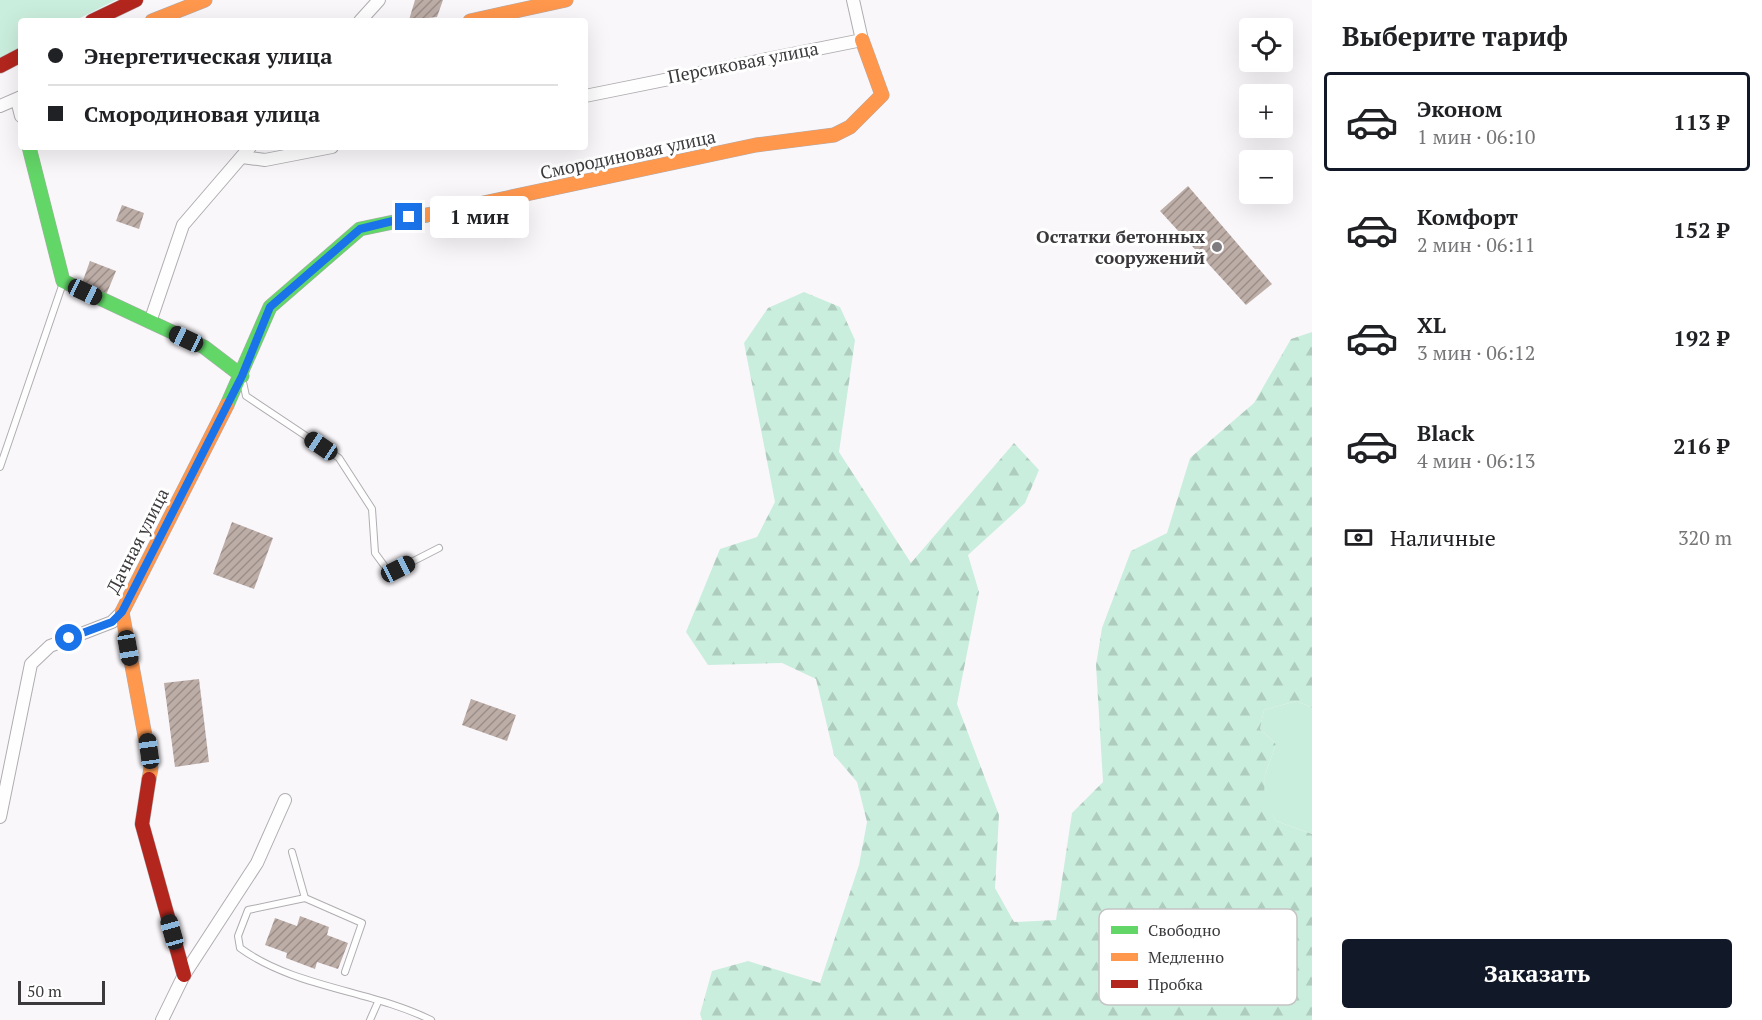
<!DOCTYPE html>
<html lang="ru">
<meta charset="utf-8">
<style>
body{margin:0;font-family:"PT Serif",serif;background:#f6f6f6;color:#202124;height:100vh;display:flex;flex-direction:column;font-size:22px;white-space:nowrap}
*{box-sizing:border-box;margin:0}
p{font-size:20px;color:#757577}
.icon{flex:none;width:33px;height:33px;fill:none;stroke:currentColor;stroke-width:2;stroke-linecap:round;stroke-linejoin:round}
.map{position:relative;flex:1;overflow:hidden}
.drawer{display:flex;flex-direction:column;background:#fff;width:450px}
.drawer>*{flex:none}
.hud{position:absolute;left:18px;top:18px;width:570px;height:132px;border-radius:6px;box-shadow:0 6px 24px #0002;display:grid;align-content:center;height:132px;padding:0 30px;background:#fff}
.fabs{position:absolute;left:1239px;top:18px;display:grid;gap:12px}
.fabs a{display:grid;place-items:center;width:54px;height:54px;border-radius:6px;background:#fff;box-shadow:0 6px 24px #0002;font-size:30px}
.scale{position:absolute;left:18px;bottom:15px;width:87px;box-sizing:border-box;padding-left:6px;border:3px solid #3b393c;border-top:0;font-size:16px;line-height:21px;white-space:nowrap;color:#3b393c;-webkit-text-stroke:4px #fff;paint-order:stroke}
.end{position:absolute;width:27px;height:27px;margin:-14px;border:8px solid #1a73e8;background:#fff;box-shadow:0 0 0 3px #fff}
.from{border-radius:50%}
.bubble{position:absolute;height:42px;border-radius:6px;background:#fff;box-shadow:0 6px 24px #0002;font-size:20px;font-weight:700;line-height:42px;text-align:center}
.car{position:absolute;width:18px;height:36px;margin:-18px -9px;border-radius:8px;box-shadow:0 0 4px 2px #0007;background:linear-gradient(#222 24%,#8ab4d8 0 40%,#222 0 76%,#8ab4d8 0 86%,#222 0)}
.hud b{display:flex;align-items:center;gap:21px;height:57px;font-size:22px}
.hud b+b{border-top:2px solid #e0e0e0}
.hud i{width:15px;height:15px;background:#202124}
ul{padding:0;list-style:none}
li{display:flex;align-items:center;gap:18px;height:99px;margin:0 12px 9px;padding:0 18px;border:3px solid transparent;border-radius:6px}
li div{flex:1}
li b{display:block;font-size:22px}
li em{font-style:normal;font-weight:700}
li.current{border-color:#111827}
li>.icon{width:54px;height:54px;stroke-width:1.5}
h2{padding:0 30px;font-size:27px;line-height:72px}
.pay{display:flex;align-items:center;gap:15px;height:66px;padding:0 30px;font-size:22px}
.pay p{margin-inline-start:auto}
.action{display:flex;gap:12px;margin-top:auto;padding:12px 30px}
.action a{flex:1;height:69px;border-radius:6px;background:#111827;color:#fff;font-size:24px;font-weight:700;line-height:69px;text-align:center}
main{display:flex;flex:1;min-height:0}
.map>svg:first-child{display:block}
.green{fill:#caeedd}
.forest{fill:url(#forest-firs)}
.building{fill:url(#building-hatch)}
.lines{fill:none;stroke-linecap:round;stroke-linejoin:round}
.lane-casing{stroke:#afadb0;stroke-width:8}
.street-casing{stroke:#afadb0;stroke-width:14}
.fast-casing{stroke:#afadb0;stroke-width:15}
.slow-casing{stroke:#afadb0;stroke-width:15}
.jam-casing{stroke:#afadb0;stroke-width:15}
.lane{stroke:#fefefe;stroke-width:6}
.street{stroke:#fefefe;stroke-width:12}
.fast{stroke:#63d668;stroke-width:14}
.slow{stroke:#ff974d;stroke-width:14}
.jam{stroke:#b3261e;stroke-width:14}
.route{stroke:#1a73e8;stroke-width:8}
.poi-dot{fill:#7e7c7f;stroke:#fff;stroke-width:2}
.labels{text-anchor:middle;stroke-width:6;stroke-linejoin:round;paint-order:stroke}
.street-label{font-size:18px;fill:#3b393c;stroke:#fff}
.poi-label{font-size:18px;font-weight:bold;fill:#3b393c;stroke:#fff;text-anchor:end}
.key{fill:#fff;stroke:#c4c4c4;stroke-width:1.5}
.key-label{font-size:16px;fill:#3b393c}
</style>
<main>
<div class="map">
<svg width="1312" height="1020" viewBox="0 0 1312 1020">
<defs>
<pattern id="forest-firs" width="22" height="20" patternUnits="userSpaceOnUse" patternTransform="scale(1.5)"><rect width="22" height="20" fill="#caeedd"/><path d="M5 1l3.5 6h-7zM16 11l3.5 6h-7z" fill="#aecdbf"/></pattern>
<pattern id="building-hatch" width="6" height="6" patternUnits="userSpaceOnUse" patternTransform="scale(1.5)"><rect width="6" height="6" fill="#bdada7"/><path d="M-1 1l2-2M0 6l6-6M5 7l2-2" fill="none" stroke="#9b8e89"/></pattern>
</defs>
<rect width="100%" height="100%" fill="#faf7fb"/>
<g class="green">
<path d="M 0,0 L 116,0 L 74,21 L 21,21 L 21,47 L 0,58 Z"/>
<path d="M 1297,701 L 1312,708 L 1312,834 L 1276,821 L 1263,795 L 1265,775 L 1276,744 L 1260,729 L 1264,710 Z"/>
</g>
<path class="forest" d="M 804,292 L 840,307 L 855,340 L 839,452 L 911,563 L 1014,443 L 1039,470 L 1025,503 L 968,555 L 979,592 L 957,704 L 999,815 L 995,888 L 1014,922 L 1056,920 L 1072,813 L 1103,782 L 1096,665 L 1102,628 L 1131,551 L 1167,533 L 1190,458 L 1254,403 L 1291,339 L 1312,332 L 1312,708 L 1297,701 L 1264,710 L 1260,729 L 1276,744 L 1265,775 L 1264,795 L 1276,821 L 1312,834 L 1312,1020 L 702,1020 L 700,1014 L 712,971 L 748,961 L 820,983 L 859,865 L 867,822 L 857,782 L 834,755 L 816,679 L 782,663 L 708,665 L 686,632 L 720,549 L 757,537 L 775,502 L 744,343 L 768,308 Z"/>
<g class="building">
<path d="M 415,0 L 443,0 L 437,17 L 409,20 Z"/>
<path d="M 1188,186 L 1272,284 L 1246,305 L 1160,211 Z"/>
<path d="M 122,205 L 144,213 L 139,229 L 116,221 Z"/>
<path d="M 90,261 L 116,271 L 106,295 L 81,286 Z"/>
<path d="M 232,522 L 273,538 L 254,589 L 213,574 Z"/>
<path d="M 199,679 L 209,762 L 175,767 L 164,683 Z"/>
<path d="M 471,699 L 516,715 L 507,741 L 462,725 Z"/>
<path d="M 300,916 L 329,927 L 327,935 L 348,943 L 338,969 L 317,962 L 315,969 L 286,958 L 287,953 L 265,945 L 275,918 L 297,926 Z"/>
</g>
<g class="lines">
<defs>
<g id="lane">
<path d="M 243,382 L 246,396 L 339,458 L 372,509 L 375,553 L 386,568 L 398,569 L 439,548"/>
<path d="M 0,467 L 63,283"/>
<path d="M 292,852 L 305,898 L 362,923 L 345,972"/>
<path d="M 305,898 L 248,910 L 238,936 L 240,948 C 295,988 371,990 431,1020"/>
<path d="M 370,1020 L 378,1002"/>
</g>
<g id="street">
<path d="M 360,21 L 379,0"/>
<path d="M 585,96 L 862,40 L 853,0"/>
<path d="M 17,100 L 21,116"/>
<path d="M 0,106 L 21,97"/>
<path d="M 242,157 L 265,160 L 332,147"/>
<path d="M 150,322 L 183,225 L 250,147"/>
<path d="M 0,817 L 31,664 L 50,646 L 112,622 L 122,612"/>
<path d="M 162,1020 L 184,975 L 257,863 L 285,800"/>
</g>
<g id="fast">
<path d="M 29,147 L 63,281 L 204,347 L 242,376"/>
<path d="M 227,405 L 270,307 L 360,229 L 427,215"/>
</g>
<g id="slow">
<path d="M 152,21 L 205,0"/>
<path d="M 470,21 L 566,0"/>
<path d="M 427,215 L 756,145 L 834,135 L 850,127 L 882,95 L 862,40"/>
<path d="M 149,779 L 151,768 L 122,612 L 227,405"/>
</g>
<g id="jam">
<path d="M 92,21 L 136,0"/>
<path d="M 0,66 L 21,55"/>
<path d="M 149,779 L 142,824 L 184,975"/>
</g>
</defs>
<use href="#lane" class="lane-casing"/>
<use href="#street" class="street-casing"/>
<use href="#fast" class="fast-casing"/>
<use href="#slow" class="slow-casing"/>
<use href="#jam" class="jam-casing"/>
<use href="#lane" class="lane"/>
<use href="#street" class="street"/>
<use href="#fast" class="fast"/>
<use href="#slow" class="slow"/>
<use href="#jam" class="jam"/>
</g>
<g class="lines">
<path class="route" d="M 69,638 L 112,622 L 122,612 L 242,376 L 270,307 L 360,229 L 409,217"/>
</g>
<circle class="poi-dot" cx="1217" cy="247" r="6"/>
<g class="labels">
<g class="street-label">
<text transform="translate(743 63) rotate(-11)" y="6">Персиковая улица</text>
<text transform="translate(628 155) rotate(-12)" y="6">Смородиновая улица</text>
<text transform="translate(138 541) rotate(-63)" y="6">Дачная улица</text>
</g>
<g class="poi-label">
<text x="1205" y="243">Остатки бетонных<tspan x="1205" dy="21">сооружений</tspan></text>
</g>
</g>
<rect x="1099" y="909" width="198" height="96" rx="9" class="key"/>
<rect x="1111" y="926" width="27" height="8" fill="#63d668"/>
<rect x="1111" y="953" width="27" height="8" fill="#ff974d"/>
<rect x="1111" y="980" width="27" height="8" fill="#b3261e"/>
<g class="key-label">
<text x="1148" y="936">Свободно</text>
<text x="1148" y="963">Медленно</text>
<text x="1148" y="990">Пробка</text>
</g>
</svg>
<div class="fabs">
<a><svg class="icon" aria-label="locate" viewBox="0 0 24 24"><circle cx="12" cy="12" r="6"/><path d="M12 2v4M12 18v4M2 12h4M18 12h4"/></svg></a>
<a>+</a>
<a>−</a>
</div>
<div class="scale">50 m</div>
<i class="end from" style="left:69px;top:638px"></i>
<i class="end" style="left:409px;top:217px"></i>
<div class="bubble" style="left:430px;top:196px;width:99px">1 мин</div>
<i class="car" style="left:85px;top:292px;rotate:115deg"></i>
<i class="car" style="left:186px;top:339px;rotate:295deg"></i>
<i class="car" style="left:321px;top:446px;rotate:304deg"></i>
<i class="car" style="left:398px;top:569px;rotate:63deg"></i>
<i class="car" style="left:128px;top:648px;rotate:170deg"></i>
<i class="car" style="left:149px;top:751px;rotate:352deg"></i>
<i class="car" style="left:172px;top:932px;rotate:344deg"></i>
<div class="hud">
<b><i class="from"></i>Энергетическая улица</b>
<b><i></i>Смородиновая улица</b>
</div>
</div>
<section class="drawer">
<h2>Выберите тариф</h2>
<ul>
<li class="current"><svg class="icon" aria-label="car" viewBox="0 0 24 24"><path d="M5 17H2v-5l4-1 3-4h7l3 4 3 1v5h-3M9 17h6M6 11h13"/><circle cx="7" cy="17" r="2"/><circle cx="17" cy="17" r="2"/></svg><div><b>Эконом</b><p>1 мин · 06:10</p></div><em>113 ₽</em></li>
<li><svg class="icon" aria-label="car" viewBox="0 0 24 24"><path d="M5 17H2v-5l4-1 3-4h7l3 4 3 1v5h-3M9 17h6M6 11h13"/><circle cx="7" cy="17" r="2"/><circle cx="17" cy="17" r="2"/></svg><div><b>Комфорт</b><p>2 мин · 06:11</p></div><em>152 ₽</em></li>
<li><svg class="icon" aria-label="car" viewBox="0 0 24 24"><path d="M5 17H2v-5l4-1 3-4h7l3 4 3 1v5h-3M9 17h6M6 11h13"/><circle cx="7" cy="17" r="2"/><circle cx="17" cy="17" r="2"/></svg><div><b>XL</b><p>3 мин · 06:12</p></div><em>192 ₽</em></li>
<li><svg class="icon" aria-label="car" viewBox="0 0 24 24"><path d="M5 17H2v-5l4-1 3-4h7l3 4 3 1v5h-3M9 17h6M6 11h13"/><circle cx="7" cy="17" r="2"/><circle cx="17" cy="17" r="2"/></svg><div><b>Black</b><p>4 мин · 06:13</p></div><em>216 ₽</em></li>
</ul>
<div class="pay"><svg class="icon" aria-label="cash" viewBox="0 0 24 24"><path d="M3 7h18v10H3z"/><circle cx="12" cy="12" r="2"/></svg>Наличные<p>320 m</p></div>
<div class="action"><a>Заказать</a></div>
</section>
</main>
